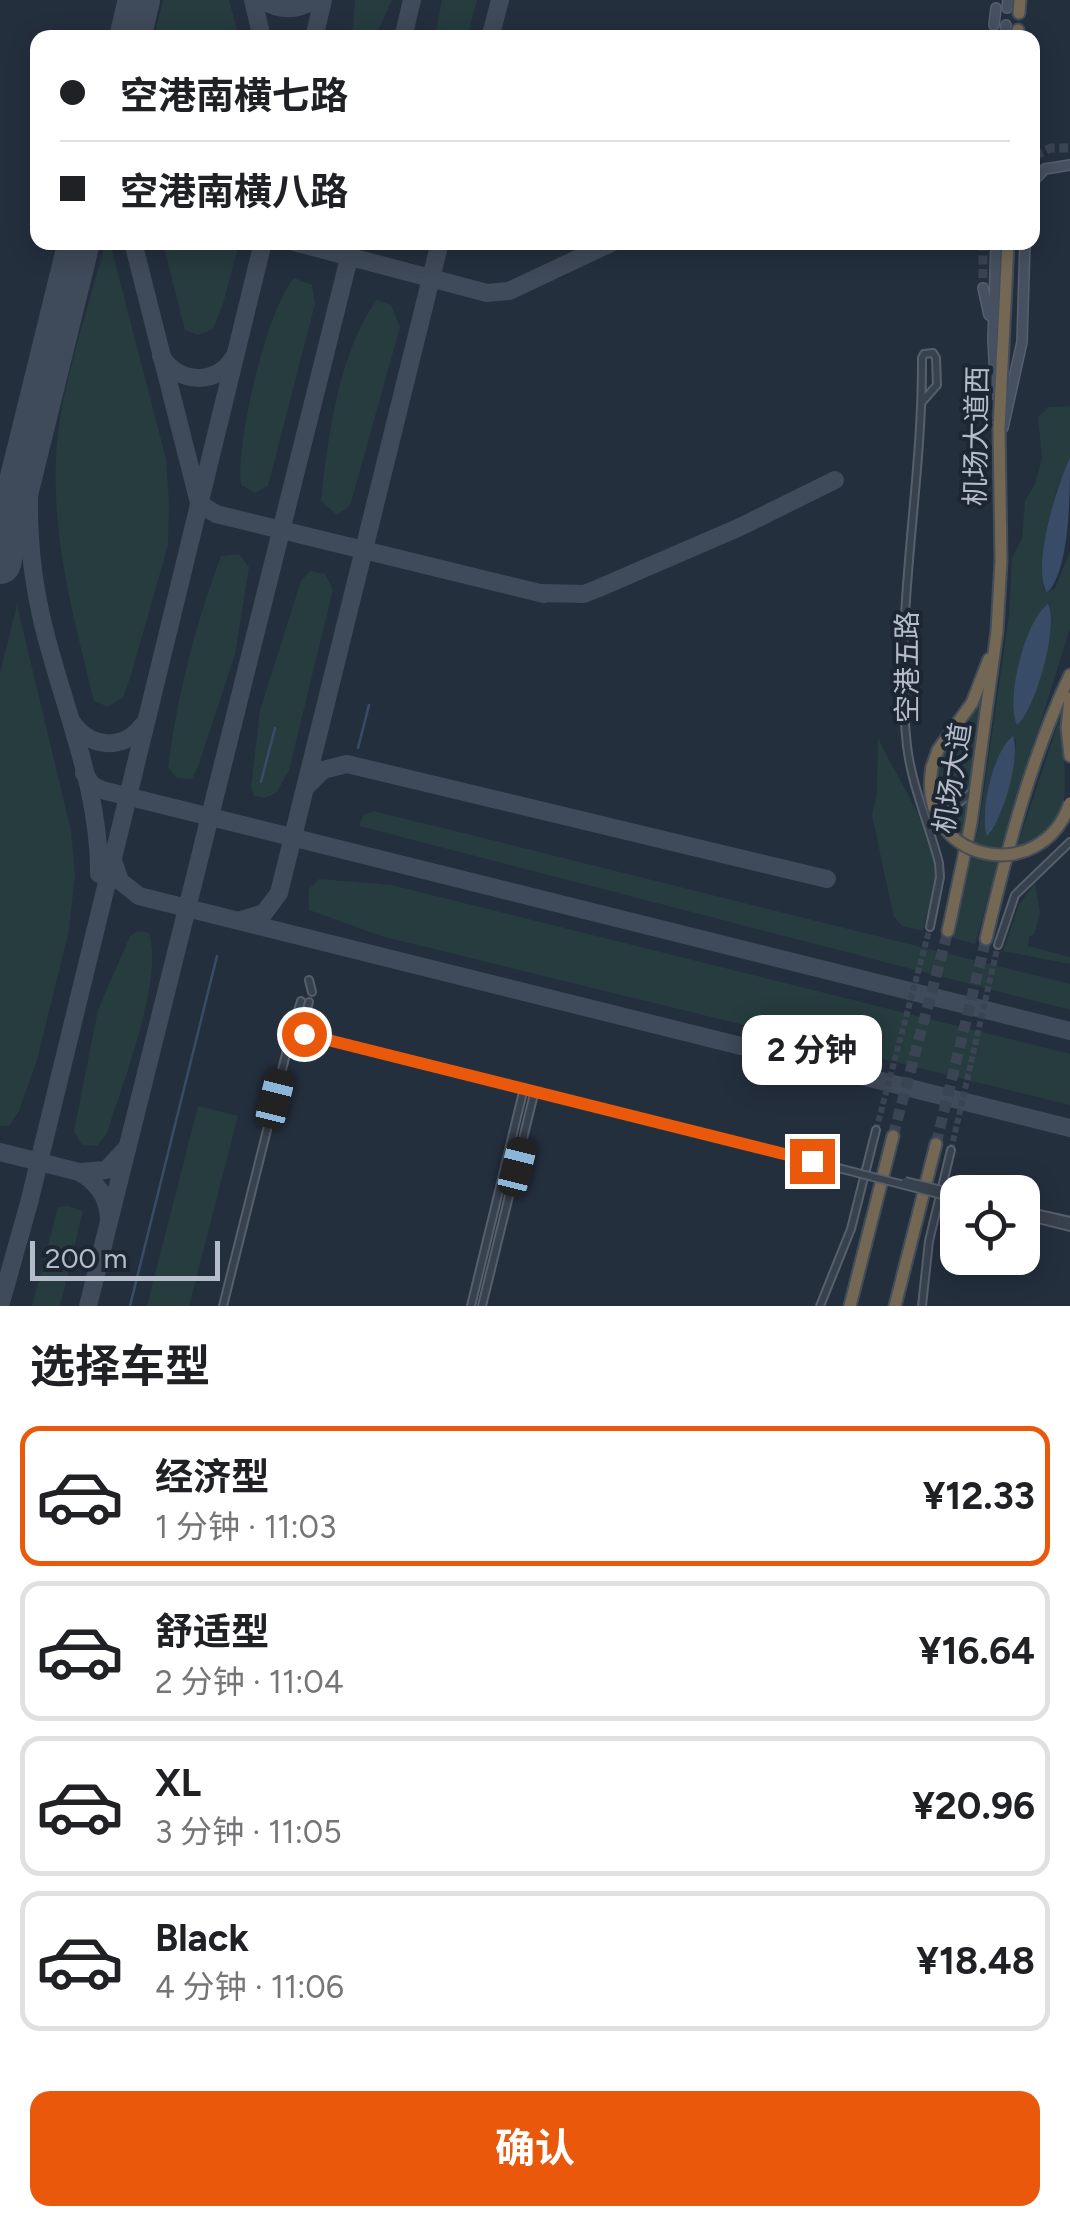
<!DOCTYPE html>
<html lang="zh">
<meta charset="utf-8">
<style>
body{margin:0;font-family:Figtree,"Noto Sans SC",sans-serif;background:#f6f6f6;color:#202124;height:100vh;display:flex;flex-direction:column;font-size:38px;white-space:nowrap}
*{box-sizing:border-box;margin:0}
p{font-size:32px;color:#757577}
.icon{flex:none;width:55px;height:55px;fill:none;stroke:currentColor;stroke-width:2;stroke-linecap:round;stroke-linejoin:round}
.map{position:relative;height:1306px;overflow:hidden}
.side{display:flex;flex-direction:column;background:#fff;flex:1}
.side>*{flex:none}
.top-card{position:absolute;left:30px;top:30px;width:1010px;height:220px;border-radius:20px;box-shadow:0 5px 25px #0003;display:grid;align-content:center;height:220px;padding:0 30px;background:#fff}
.tools{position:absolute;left:940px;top:1175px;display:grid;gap:20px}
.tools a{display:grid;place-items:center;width:100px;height:100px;border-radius:20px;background:#fff;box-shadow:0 5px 25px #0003;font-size:50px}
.scale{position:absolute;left:30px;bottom:25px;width:190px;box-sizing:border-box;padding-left:10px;border:5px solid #b4bcc9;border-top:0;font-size:28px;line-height:35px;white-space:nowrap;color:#b4bcc9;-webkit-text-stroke:8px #1d2633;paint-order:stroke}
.end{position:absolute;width:45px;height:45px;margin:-22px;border:12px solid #ea580c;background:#fff;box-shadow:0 0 0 5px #fff}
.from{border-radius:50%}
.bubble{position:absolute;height:70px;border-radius:20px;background:#fff;box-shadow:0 5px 25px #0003;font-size:32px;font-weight:700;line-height:70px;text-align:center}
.car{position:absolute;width:30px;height:60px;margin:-30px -15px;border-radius:12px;box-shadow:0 0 8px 2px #0007;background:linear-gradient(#222 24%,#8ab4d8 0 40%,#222 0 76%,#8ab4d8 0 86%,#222 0)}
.top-card b{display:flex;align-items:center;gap:35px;height:95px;font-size:38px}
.top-card b+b{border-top:2px solid #e0e0e0}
.top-card i{width:25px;height:25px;background:#202124}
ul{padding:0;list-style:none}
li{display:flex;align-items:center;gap:30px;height:140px;margin:0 20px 15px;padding:0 10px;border:5px solid #e0e0e0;border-radius:20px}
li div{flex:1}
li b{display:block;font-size:38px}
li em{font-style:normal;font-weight:700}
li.current{border-color:#ea580c}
li>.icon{width:90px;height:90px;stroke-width:1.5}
h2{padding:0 30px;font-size:45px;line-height:120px}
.primary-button{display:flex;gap:20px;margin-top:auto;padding:20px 30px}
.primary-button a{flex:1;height:115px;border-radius:20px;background:#ea580c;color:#fff;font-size:40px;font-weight:700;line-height:115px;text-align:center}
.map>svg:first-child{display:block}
.green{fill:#263c3f;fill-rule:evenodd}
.water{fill:#394c67}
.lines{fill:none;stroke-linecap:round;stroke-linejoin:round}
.stream{stroke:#394c67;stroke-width:2.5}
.taxiway{stroke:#3f4a5a;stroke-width:18}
.runway{stroke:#3f4a5a;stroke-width:42}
.street-tunnel{stroke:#3a4453;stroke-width:6;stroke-dasharray:6 3;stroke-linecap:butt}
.secondary-tunnel{stroke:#3a4453;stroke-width:9;stroke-dasharray:9 4.5;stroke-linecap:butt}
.highway-tunnel{stroke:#3a4453;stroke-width:11;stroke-dasharray:11 5.5;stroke-linecap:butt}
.street-casing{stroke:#565f6c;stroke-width:10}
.secondary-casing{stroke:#565f6c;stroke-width:12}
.highway-casing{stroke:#434c59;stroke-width:15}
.street{stroke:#38414e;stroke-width:6}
.secondary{stroke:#465061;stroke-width:9}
.highway{stroke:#746855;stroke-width:11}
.street-bridge-casing{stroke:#565f6c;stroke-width:10;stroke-linecap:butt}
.highway-bridge-casing{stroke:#434c59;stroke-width:15;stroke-linecap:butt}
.street-bridge{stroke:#38414e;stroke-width:6}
.highway-bridge{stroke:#746855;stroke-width:11}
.route{stroke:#ea580c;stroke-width:12}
.labels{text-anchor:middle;stroke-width:8;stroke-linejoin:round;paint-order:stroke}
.street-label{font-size:28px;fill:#b4bcc9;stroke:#1d2633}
</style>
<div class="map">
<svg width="1070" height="1306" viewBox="0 0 1070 1306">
<rect width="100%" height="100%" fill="#242f3e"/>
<g class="green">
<path d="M 163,0 L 229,0 L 239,37 L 154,37 Z"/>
<path d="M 355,0 L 392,0 L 376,35 L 364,35 L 353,30 Z"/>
<path d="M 442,0 L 477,0 L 467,37 L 435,37 Z"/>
<path d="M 105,243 L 110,243 L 166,459 L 169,504 L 168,545 L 131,675 L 123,697 L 108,707 L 94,701 C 75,622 52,542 56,459 C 58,394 89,307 105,243 Z"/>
<path d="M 163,243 L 239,243 L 223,304 L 213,329 L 198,335 L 185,330 Z"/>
<path d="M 294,278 L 312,285 L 315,304 L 268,486 L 255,493 L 241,485 C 235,444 267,308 294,278 Z"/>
<path d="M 377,300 L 391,305 L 400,327 L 350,506 L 337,515 L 321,501 C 327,440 339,350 377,300 Z"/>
<path d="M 1070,406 L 1070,457 L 1056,492 L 1042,567 L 1043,586 L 1047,593 L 1055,588 L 1070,552 L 1070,628 L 1017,798 L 975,944 L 953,938 L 979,825 L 1009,615 L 1012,558 L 1022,538 L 1025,501 L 1035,484 L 1042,458 L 1038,417 L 1049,407 ZM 1010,737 L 1016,740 C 1015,767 1008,795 998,820 L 984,819 L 993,770 Z"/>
<path d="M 239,554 L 249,567 L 235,654 L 198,767 L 192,779 L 177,778 L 168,767 C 178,692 195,626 221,556 Z"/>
<path d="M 310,571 L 325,574 L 333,590 L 289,770 L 277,792 L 265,798 L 254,796 L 251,788 L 260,710 L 301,581 Z"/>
<path d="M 17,605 L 71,831 L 75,874 L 69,930 L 37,1060 L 19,1111 L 9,1126 L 0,1126 L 0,673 Z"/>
<path d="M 987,679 L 961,839 L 937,809 L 935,775 L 940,761 L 961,730 Z"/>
<path d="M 1066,699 C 1064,715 1062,730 1063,747 C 1067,801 1070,825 1016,850 Z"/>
<path d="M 878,737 C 896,779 940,837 935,884 C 933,900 927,916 923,931 L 902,926 L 894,917 L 890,900 L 872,815 L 877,792 Z"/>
<path d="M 374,811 L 1070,984 L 1070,1010 L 359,826 L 363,815 Z"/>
<path d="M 319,879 L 391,885 L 1070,1054 L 1070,1105 L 381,936 L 309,910 L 309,889 Z"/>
<path d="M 1035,883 L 1040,913 L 1034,935 L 1029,936 L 1028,946 L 1070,957 L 1070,964 L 1003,951 L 1019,905 Z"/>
<path d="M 138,931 L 149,933 C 164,979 122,1085 107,1133 L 97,1146 L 82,1145 L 74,1131 L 98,1010 L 130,936 Z"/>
<path d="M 198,1106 L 238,1116 L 189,1306 L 147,1306 Z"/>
<path d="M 68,1206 L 83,1211 L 60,1306 L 32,1306 L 58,1207 Z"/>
</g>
<g class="water">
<path d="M 1070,457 C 1070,494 1070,570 1047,593 C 1031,566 1057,486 1070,457 Z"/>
<path d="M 1048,604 C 1059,625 1036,709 1017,725 C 1005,700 1025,620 1048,604 Z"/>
<path d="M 1013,736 C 1021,757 1003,820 987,836 C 979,813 993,751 1013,736 Z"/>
</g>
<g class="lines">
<g class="stream">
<path d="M 358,748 L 369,705"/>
<path d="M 261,782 L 275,728"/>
<path d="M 130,1306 L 217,956"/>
</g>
<g class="taxiway">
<path d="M 253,0 L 262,38"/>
<path d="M 262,0 C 280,11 297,11 314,0"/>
<path d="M 314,38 L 323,0"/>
<path d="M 403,38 L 412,0"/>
<path d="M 490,38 L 500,0"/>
<path d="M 133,242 L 199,503 L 216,514 L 544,594"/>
<path d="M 294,242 L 487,293 L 509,291 L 613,242"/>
<path d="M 161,356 C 179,384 216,386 234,357"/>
<path d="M 36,416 C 25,487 26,557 44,628 C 64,709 100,790 99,874"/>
<path d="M 541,593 L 584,594 L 599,588 L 740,527 L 835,480"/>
<path d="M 72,722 C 89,748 123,751 142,726"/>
<path d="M 84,773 L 92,785 L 102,790 L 1070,1031"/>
<path d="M 305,788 L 323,770 L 347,764 L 827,879"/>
<path d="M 112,857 L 120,881 L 139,896 L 1070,1128"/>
<path d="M 241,920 L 264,913 L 279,893 L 440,242"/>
<path d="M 0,1152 L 79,1172"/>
<path d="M 109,1218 C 108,1198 97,1182 79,1172 L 106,1170 L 126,1149"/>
<path d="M 0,1306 L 29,1203 L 263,242"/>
<path d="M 88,1306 L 353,242"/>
</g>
<g class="runway">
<path d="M 130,38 L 139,0"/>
<path d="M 0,563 L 79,242"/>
</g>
<g class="street-tunnel">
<path d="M 876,1130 L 930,927"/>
<path d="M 951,1150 L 998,945"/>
</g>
<g class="secondary-tunnel">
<path d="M 993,38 L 994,25"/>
<path d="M 1034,156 L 1051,148 L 1070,148"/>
<path d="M 983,242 L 983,288"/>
</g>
<g class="highway-tunnel">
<path d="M 893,1136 L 948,931"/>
<path d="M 936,1144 L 986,939"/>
</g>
<defs>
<g id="street">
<path d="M 922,402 L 937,385 L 936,358 L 933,353 L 924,354 L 922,358 C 923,487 893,617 907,746 C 912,787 929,824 939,863 L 940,877 L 930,927"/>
<path d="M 930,831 L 947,812 L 972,792"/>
<path d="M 998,945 L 1015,895 L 1070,842"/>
<path d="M 309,980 L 312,992"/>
<path d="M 301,1001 L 292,1030 L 304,1034 L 850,1171"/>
<path d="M 309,1002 L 304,1020 L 312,1032"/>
<path d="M 1022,1210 L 1070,1221"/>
<path d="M 1022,1215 L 1070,1227"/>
<path d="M 223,1306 L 292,1030"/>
<path d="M 471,1306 L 524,1088"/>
<path d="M 482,1306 L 534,1094"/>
<path d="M 820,1306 L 851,1229 L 876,1130"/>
<path d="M 922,1306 L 929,1241 L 951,1150"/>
</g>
<g id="secondary">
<path d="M 1007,8 L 1008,0"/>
<path d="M 994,25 L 996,8"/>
<path d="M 1005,38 L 1006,25"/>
<path d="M 1032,159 L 1034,156"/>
<path d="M 1032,182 L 1045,169 L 1070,165"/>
<path d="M 996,242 L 993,340 L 996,395"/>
<path d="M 983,288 L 989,315"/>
<path d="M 1003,428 L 1022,342 L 1025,242"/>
</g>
<g id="highway">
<path d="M 1019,13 L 1020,0"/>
<path d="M 1017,38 L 1018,30"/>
<path d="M 1070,698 L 1067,728 L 1070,756"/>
<path d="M 932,767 L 938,750 L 972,703 L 989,659"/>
<path d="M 948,931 L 971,823 L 997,631 L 1001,560 L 999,428 L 1008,242"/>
<path d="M 986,939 C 1007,850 1031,757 1070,675"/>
<path d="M 850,1306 L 893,1136"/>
<path d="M 895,1306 L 936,1144"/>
</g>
</defs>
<use href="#street" class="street-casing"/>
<use href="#secondary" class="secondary-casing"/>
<use href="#highway" class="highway-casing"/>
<use href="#street" class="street"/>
<use href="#secondary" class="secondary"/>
<use href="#highway" class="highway"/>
<defs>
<g id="street-bridge">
<path d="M 850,1171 L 958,1199"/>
<path d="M 905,1181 L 958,1194"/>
</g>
<path id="highway-bridge" d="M 932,767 C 915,862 1041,889 1070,803"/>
</defs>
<use href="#street-bridge" class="street-bridge-casing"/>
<use href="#highway-bridge" class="highway-bridge-casing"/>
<use href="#street-bridge" class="street-bridge"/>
<use href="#highway-bridge" class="highway-bridge"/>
</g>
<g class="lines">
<path class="route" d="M 304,1034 L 812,1161"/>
</g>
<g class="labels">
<g class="street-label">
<text transform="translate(976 436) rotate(-89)" y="10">机场大道西</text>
<text transform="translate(907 667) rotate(-90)" y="10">空港五路</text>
<text transform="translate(952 778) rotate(-81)" y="10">机场大道</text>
</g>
</g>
</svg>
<div class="tools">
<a><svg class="icon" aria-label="locate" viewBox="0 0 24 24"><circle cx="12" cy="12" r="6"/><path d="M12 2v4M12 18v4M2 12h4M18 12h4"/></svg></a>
</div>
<div class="scale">200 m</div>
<i class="end from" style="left:304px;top:1034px"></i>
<i class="end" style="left:812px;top:1161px"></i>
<div class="bubble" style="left:742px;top:1015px;width:140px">2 分钟</div>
<i class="car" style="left:275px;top:1099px;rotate:14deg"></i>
<i class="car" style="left:517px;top:1167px;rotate:14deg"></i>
<div class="top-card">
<b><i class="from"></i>空港南横七路</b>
<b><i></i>空港南横八路</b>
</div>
</div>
<section class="side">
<h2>选择车型</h2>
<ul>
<li class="current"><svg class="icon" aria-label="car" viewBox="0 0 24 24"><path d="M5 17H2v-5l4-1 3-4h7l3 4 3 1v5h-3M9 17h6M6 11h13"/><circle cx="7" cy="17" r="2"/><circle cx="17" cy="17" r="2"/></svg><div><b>经济型</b><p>1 分钟 · 11:03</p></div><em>¥12.33</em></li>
<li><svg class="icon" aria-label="car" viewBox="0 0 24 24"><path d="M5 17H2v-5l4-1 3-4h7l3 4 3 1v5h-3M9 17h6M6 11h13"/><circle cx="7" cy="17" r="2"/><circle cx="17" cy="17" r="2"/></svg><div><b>舒适型</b><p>2 分钟 · 11:04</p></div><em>¥16.64</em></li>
<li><svg class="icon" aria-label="car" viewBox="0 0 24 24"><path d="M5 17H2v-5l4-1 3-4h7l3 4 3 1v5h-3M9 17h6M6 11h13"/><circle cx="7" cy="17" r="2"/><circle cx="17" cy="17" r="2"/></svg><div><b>XL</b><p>3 分钟 · 11:05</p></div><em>¥20.96</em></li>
<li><svg class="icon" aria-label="car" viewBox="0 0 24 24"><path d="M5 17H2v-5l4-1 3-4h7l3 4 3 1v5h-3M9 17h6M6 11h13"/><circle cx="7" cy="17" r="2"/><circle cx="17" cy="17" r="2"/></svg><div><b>Black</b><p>4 分钟 · 11:06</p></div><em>¥18.48</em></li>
</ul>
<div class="primary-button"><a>确认</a></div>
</section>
